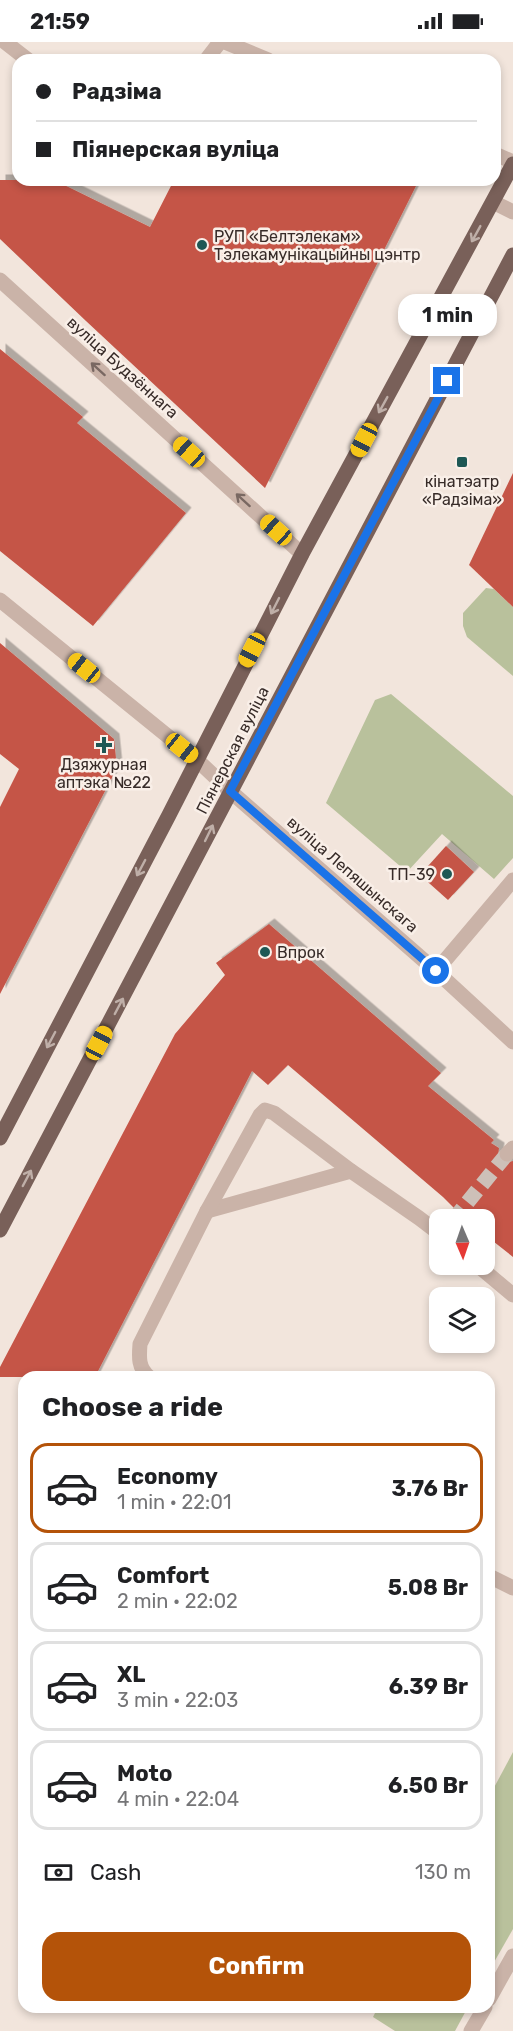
<!DOCTYPE html>
<meta charset="utf-8">
<style>
body{margin:0;font-family:Rubik,sans-serif;background:#f2f2f2;color:#202124;height:100vh;display:flex;flex-direction:column;font-size:22px;white-space:nowrap}
*{box-sizing:border-box;margin:0}
p{font-size:20px;color:#757577}
.icon{flex:none;width:33px;height:33px;fill:none;stroke:currentColor;stroke-width:2;stroke-linecap:round;stroke-linejoin:round}
.map{position:relative;flex:1;overflow:hidden}
.side{position:absolute;left:18px;top:1329px;width:477px;height:642px;display:flex;flex-direction:column;background:#fff;border-radius:18px;box-shadow:0 3px 9px #0003}
.side>*{flex:none}
.hud{position:absolute;left:12px;top:12px;width:489px;height:132px;border-radius:18px;box-shadow:0 3px 9px #0003;display:grid;align-content:center;height:132px;padding:0 24px;background:#fff}
.needle{width:39px;rotate:178deg}
.buttons{position:absolute;left:429px;top:1167px;display:grid;gap:12px}
.buttons a{display:grid;place-items:center;width:66px;height:66px;border-radius:12px;background:#fff;box-shadow:0 3px 9px #0003;font-size:30px}
.end{position:absolute;width:27px;height:27px;margin:-14px;border:8px solid #1a73e8;background:#fff;box-shadow:0 0 0 3px #fff}
.from{border-radius:50%}
.bubble{position:absolute;height:42px;border-radius:18px;background:#fff;box-shadow:0 3px 9px #0003;font-size:20px;font-weight:700;line-height:42px;text-align:center}
.car{position:absolute;width:18px;height:36px;margin:-18px -9px;border-radius:8px;box-shadow:0 0 4px 2px #0007;background:linear-gradient(#f5c518 24%,#345 0 40%,#f5c518 0 76%,#345 0 86%,#f5c518 0)}
.hud b{display:flex;align-items:center;gap:21px;height:57px;font-size:22px}
.hud b+b{border-top:2px solid #e0e0e0}
.hud i{width:15px;height:15px;background:#202124}
ul{padding:0;list-style:none}
li{display:flex;align-items:center;gap:18px;height:90px;margin:0 12px 9px;padding:0 12px;border:3px solid #e0e0e0;border-radius:18px}
li div{flex:1}
li b{display:block;font-size:22px}
li em{font-style:normal;font-weight:700}
li.active{border-color:#b45309}
li>.icon{width:54px;height:54px;stroke-width:1.5}
h2{padding:0 24px;font-size:27px;line-height:72px}
.pay{display:flex;align-items:center;gap:15px;height:66px;padding:0 24px;font-size:22px}
.pay p{margin-inline-start:auto}
.action{display:flex;gap:12px;margin-top:auto;padding:12px 24px}
.action a{flex:1;height:69px;border-radius:18px;background:#b45309;color:#fff;font-size:24px;font-weight:700;line-height:69px;text-align:center}
.status{display:flex;justify-content:space-between;align-items:center;height:42px;padding:0 30px;background:#fff;direction:ltr}
.status svg{height:16px;fill:currentColor}
.map>svg:first-child{display:block}
.green{fill:#b9c19c}
.building{fill:#c55547;filter:url(#shadow)}
.lines{fill:none;stroke-linecap:round;stroke-linejoin:round}
.minor-tunnel{stroke:#cdc0b8;stroke-width:15;stroke-dasharray:15 8;stroke-linecap:butt}
.minor{stroke:#cab3a8;stroke-width:15}
.major{stroke:#796059;stroke-width:15}
.oneway{stroke:#bfafa8}
.oneway2{stroke:#796862}
.route{stroke:#1a73e8;stroke-width:8}
.poi-dot{fill:#1e5855;stroke:#f9efe8;stroke-width:2}
.labels{text-anchor:middle;stroke-width:5;stroke-linejoin:round;paint-order:stroke}
.poi-label{font-size:16px;fill:#372b28;stroke:#f9efe8;text-anchor:start}
.street-label{font-size:16px;fill:#372b28;stroke:#f9efe8}
</style>
<div class="status"><b>21:59</b><svg viewBox="0 0 49 12"><path d="M0 12V9h3v3zM5 12V6h3v6zM10 12V3h3v9zM15 12V0h3v12zM26 1h20v11H26zM47 4h2v5h-2z"/></svg></div>
<div class="map">
<svg width="513" height="1989" viewBox="0 0 513 1989">
<defs>
<filter id="shadow"><feDropShadow dx="5.5" dy="-5.5" stdDeviation="0" flood-color="#0004"/></filter>
</defs>
<rect width="100%" height="100%" fill="#f2e5dc"/>
<g class="green">
<path d="M 486,546 L 494,547 L 513,565 L 513,634 L 467,595 L 463,584 L 463,571 Z"/>
<path d="M 391,652 L 513,754 L 513,816 L 494,837 L 442,792 L 407,830 L 326,761 L 375,658 Z"/>
<path d="M 513,1710 L 513,1887 L 489,1929 L 489,1755 Z"/>
<path d="M 378,1965 L 468,1965 L 455,1989 L 395,1989 L 373,1975 Z"/>
</g>
<g class="building">
<path d="M 0,138 L 54,138 L 150,185 L 174,138 L 419,138 L 265,446 L 86,279 L 0,197 Z"/>
<path d="M 0,307 L 83,375 L 77,381 L 186,471 L 93,584 L 0,509 Z"/>
<path d="M 513,431 L 513,565 L 469,523 Z"/>
<path d="M 0,601 L 114,697 L 117,726 L 0,952 L 0,765 L 19,727 L 0,712 Z"/>
<path d="M 446,804 L 474,830 L 448,858 L 420,833 Z"/>
<path d="M 269,882 L 441,1031 L 428,1044 L 494,1098 L 491,1101 L 499,1106 L 498,1114 L 501,1119 L 505,1121 L 513,1119 L 513,1215 L 484,1192 L 484,1178 L 466,1178 L 443,1155 L 288,1023 L 268,1043 L 252,1029 L 95,1335 L 0,1335 L 0,1325 L 175,992 L 225,933 L 216,921 Z"/>
</g>
<g class="lines">
<path class="minor-tunnel" d="M 453,1178 L 507,1112"/>
<g class="minor">
<path d="M 5,0 L 28,18"/>
<path d="M 225,0 L 268,18"/>
<path d="M 206,18 L 220,0"/>
<path d="M 495,112 L 513,120"/>
<path d="M 493,160 L 513,170"/>
<path d="M 0,238 L 302,512"/>
<path d="M 0,558 L 196,717 L 230,749 L 436,929 L 513,1000"/>
<path d="M 436,929 L 513,838"/>
<path d="M 507,1112 L 513,1106"/>
<path d="M 207,1169 L 351,1129"/>
<path d="M 476,1222 L 513,1253"/>
<path d="M 149,1335 C 138,1326 139,1315 140,1302 L 207,1169 L 260,1073 L 265,1068 L 274,1071 L 351,1129 L 419,1176 L 440,1192"/>
<path d="M 489,1534 L 513,1546"/>
<path d="M 489,1957 L 513,1914"/>
<path d="M 471,1989 L 485,1965"/>
</g>
<g class="major">
<path d="M 0,1096 L 169,773 L 302,512 L 513,122"/>
<path d="M 0,1188 L 513,213"/>
</g>
</g>
<defs><path id="oneway-shaft" d="M-6 0H5M1.5-3L5.5 0L1.5 3" fill="none" stroke-width="1.6" stroke-linecap="round" stroke-linejoin="round" transform="scale(1.5)"/></defs>
<g class="oneway">
<use href="#oneway-shaft" transform="translate(476 192) rotate(119)"/>
<use href="#oneway-shaft" transform="translate(383 363) rotate(119)"/>
<use href="#oneway-shaft" transform="translate(275 564) rotate(117)"/>
<use href="#oneway-shaft" transform="translate(209 791) rotate(-64)"/>
<use href="#oneway-shaft" transform="translate(141 826) rotate(118)"/>
<use href="#oneway-shaft" transform="translate(119 964) rotate(-62)"/>
<use href="#oneway-shaft" transform="translate(51 998) rotate(118)"/>
<use href="#oneway-shaft" transform="translate(27 1136) rotate(-62)"/>
</g>
<g class="oneway2">
<use href="#oneway-shaft" transform="translate(98 327) rotate(-138)"/>
<use href="#oneway-shaft" transform="translate(243 458) rotate(-138)"/>
</g>
<g class="lines">
<path class="route" d="M 436,929 L 230,749 L 447,339"/>
</g>
<g class="poi-dot">
<circle cx="202" cy="203" r="6"/>
<rect x="456" y="414" width="12" height="12" rx="3"/>
<path d="M101 694h6v6h6v6h-6v6h-6v-6h-6v-6h6z"/>
<circle cx="447" cy="832" r="6"/>
<circle cx="265" cy="910" r="6"/>
</g>
<g class="labels">
<g class="poi-label">
<text x="214" y="200">РУП «Белтэлекам»<tspan x="214" dy="18">Тэлекамунікацыйны цэнтр</tspan></text>
<text x="462" y="445" text-anchor="middle">кінатэатр<tspan x="462" dy="18">«Радзіма»</tspan></text>
<text x="104" y="728" text-anchor="middle">Дзяжурная<tspan x="104" dy="18">аптэка №22</tspan></text>
<text x="435" y="838" text-anchor="end">ТП-39</text>
<text x="277" y="916">Впрок</text>
</g>
<g class="street-label">
<text transform="translate(123 325) rotate(42)" y="6">вуліца Будзённага</text>
<text transform="translate(232 708) rotate(-63)" y="6">Піянерская вуліца</text>
<text transform="translate(353 832) rotate(41)" y="6">вуліца Лепяшынскага</text>
</g>
</g>
</svg>
<div class="buttons">
<a><svg class="needle" viewBox="-14 -14 28 28"><path d="M0-13l5 13h-10z" fill="#e53935"/><path d="M0 13l5-13h-10z" fill="#757577"/></svg></a>
<a><svg class="icon" aria-label="layers" viewBox="0 0 24 24"><path d="M12 4l9 5-9 5-9-5zM3 14l9 5 9-5"/></svg></a>
</div>
<i class="end from" style="left:436px;top:929px"></i>
<i class="end" style="left:447px;top:339px"></i>
<div class="bubble" style="left:398px;top:252px;width:99px">1 min</div>
<i class="car" style="left:364px;top:398px;rotate:208deg"></i>
<i class="car" style="left:189px;top:410px;rotate:312deg"></i>
<i class="car" style="left:276px;top:488px;rotate:312deg"></i>
<i class="car" style="left:252px;top:608px;rotate:207deg"></i>
<i class="car" style="left:84px;top:626px;rotate:309deg"></i>
<i class="car" style="left:182px;top:706px;rotate:129deg"></i>
<i class="car" style="left:99px;top:1001px;rotate:28deg"></i>
<div class="hud">
<b><i class="from"></i>Радзіма</b>
<b><i></i>Піянерская вуліца</b>
</div>
<section class="side">
<h2>Choose a ride</h2>
<ul>
<li class="active"><svg class="icon" aria-label="car" viewBox="0 0 24 24"><path d="M5 17H2v-5l4-1 3-4h7l3 4 3 1v5h-3M9 17h6M6 11h13"/><circle cx="7" cy="17" r="2"/><circle cx="17" cy="17" r="2"/></svg><div><b>Economy</b><p>1 min · 22:01</p></div><em>3.76 Br</em></li>
<li><svg class="icon" aria-label="car" viewBox="0 0 24 24"><path d="M5 17H2v-5l4-1 3-4h7l3 4 3 1v5h-3M9 17h6M6 11h13"/><circle cx="7" cy="17" r="2"/><circle cx="17" cy="17" r="2"/></svg><div><b>Comfort</b><p>2 min · 22:02</p></div><em>5.08 Br</em></li>
<li><svg class="icon" aria-label="car" viewBox="0 0 24 24"><path d="M5 17H2v-5l4-1 3-4h7l3 4 3 1v5h-3M9 17h6M6 11h13"/><circle cx="7" cy="17" r="2"/><circle cx="17" cy="17" r="2"/></svg><div><b>XL</b><p>3 min · 22:03</p></div><em>6.39 Br</em></li>
<li><svg class="icon" aria-label="car" viewBox="0 0 24 24"><path d="M5 17H2v-5l4-1 3-4h7l3 4 3 1v5h-3M9 17h6M6 11h13"/><circle cx="7" cy="17" r="2"/><circle cx="17" cy="17" r="2"/></svg><div><b>Moto</b><p>4 min · 22:04</p></div><em>6.50 Br</em></li>
</ul>
<div class="pay"><svg class="icon" aria-label="cash" viewBox="0 0 24 24"><path d="M3 7h18v10H3z"/><circle cx="12" cy="12" r="2"/></svg>Cash<p>130 m</p></div>
<div class="action"><a>Confirm</a></div>
</section>
</div>
